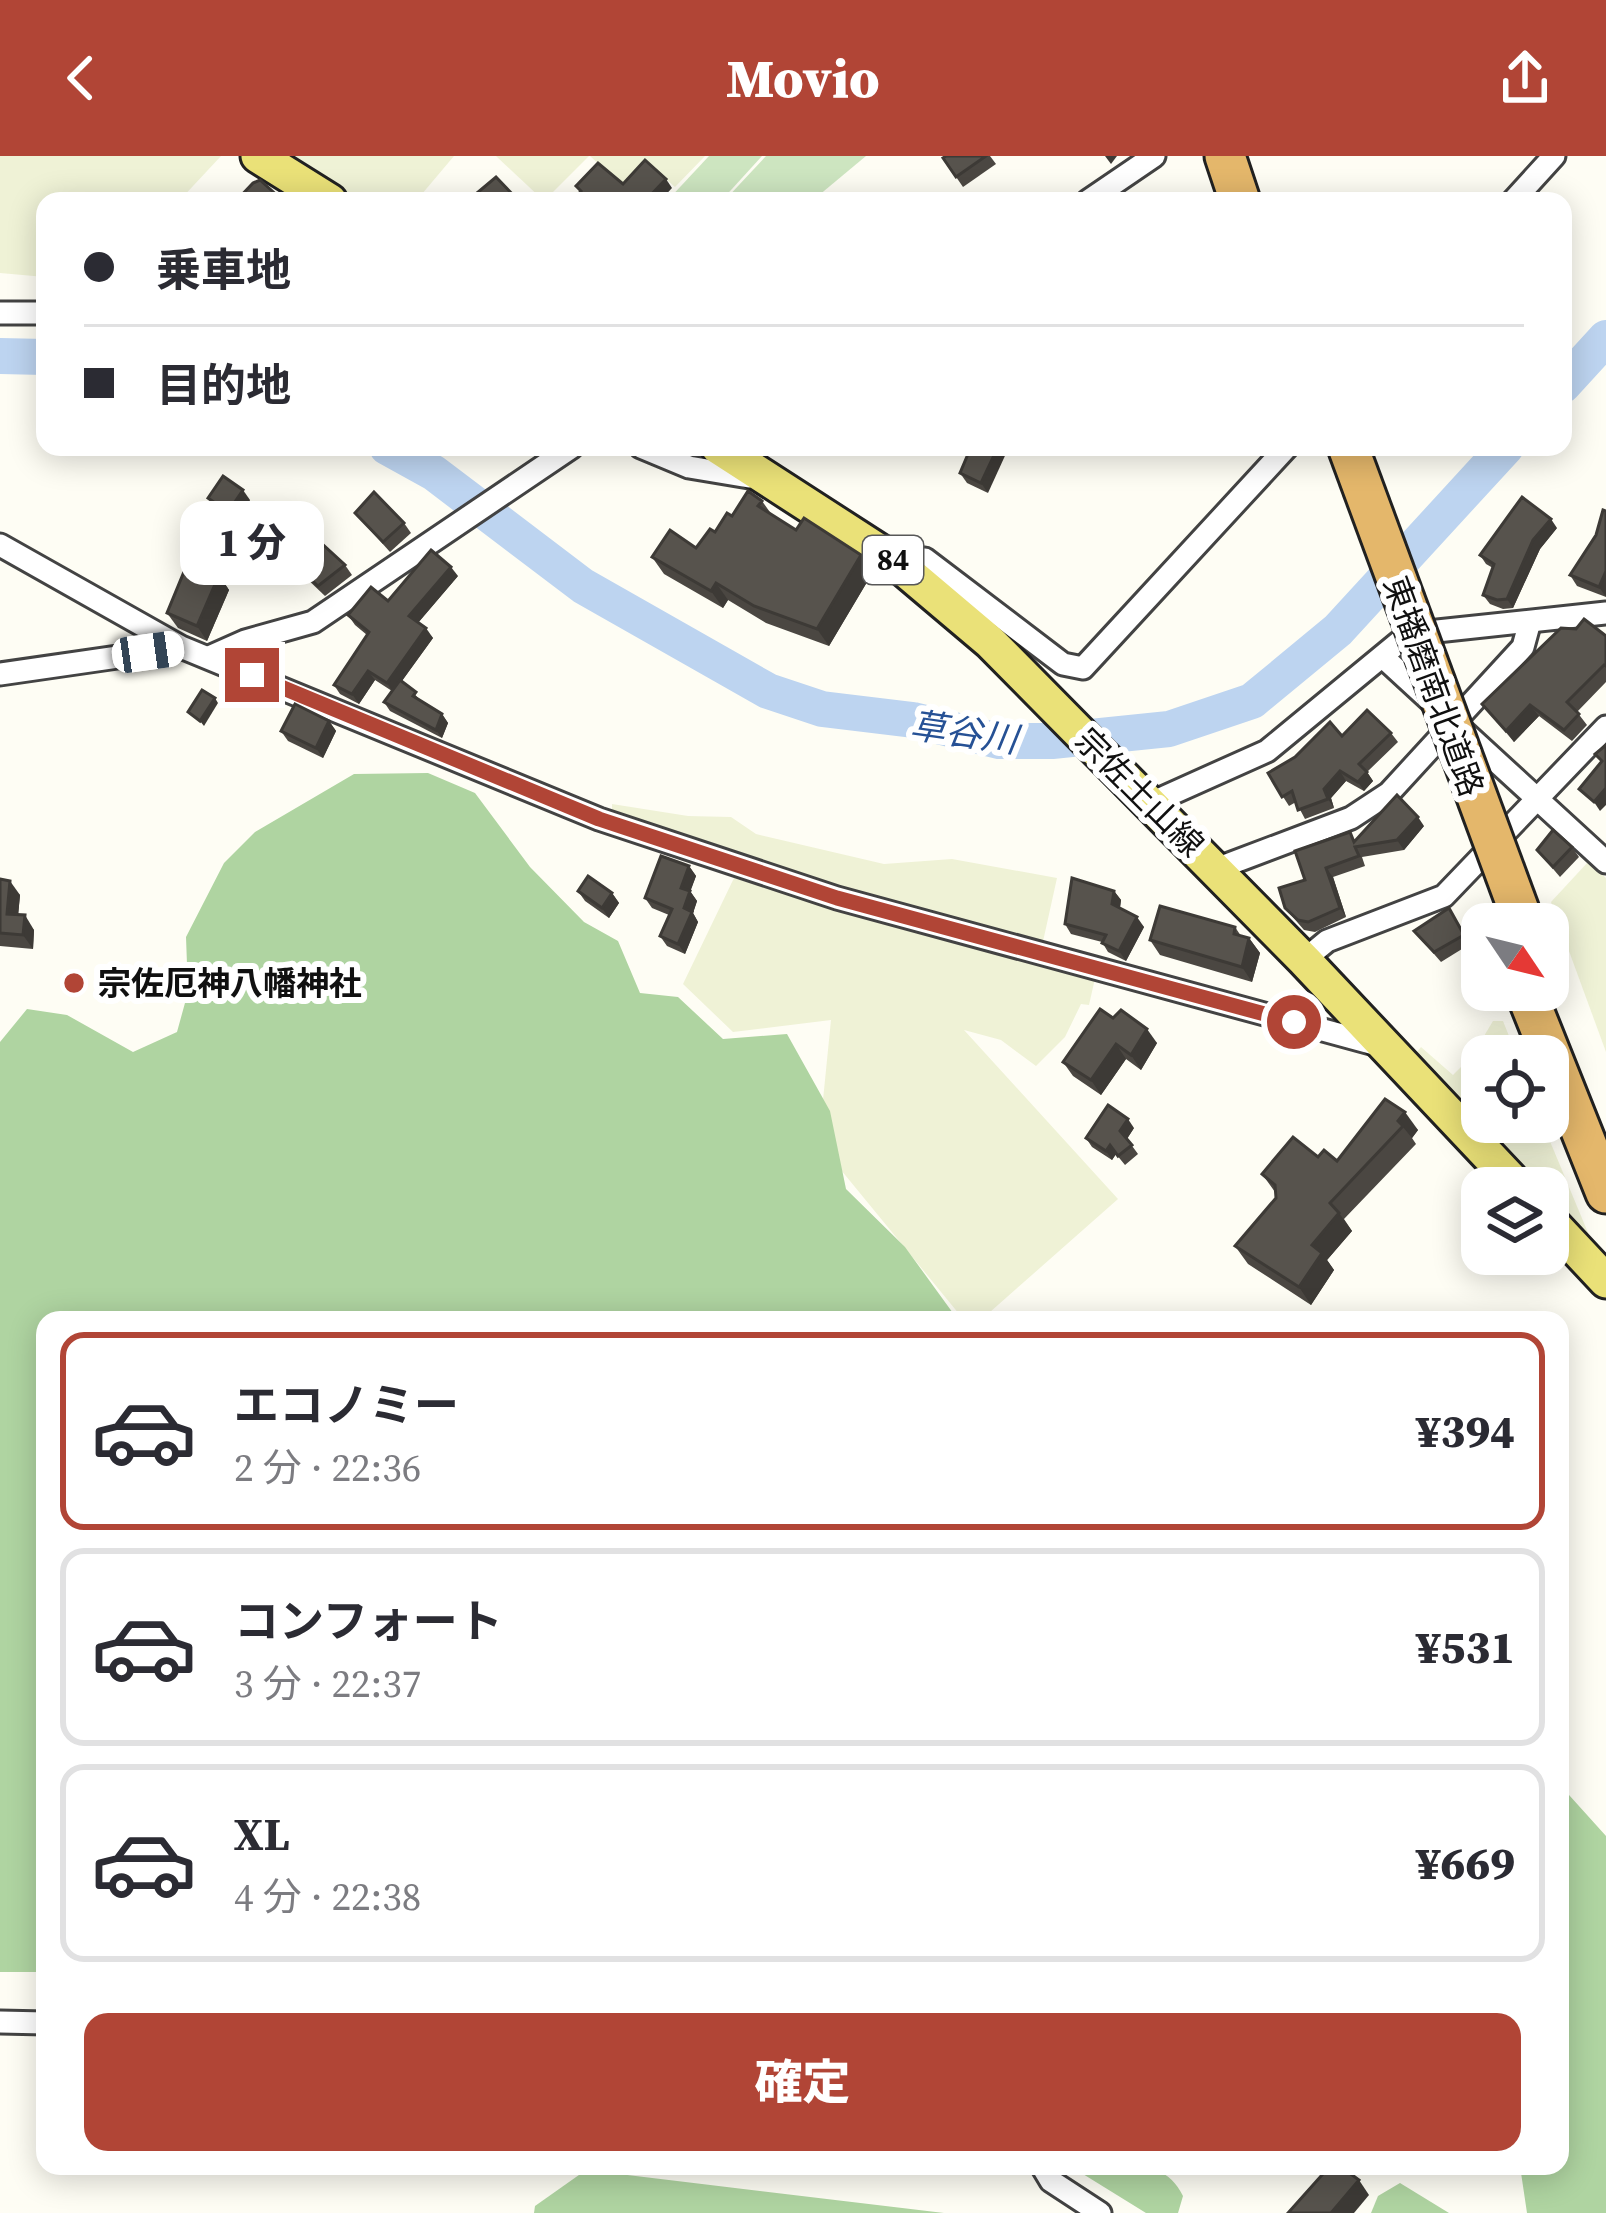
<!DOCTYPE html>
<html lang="ja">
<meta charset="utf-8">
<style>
body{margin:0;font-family:"Source Serif 4","Noto Sans JP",serif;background:#f2f2f3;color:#2b2b33;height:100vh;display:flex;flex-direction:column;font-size:45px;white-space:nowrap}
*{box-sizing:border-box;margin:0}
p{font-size:39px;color:#7c7c81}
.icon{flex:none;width:66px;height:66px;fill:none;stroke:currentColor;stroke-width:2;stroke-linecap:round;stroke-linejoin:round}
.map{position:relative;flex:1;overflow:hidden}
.side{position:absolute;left:36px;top:1155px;width:1533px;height:864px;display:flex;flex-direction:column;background:#fff;border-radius:24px;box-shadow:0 6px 30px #0003}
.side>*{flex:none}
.banner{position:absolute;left:36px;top:36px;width:1536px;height:264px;border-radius:24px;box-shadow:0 6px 30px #0003;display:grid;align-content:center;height:264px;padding:0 48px;background:#fff}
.needle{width:78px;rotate:125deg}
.controls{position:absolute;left:1461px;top:747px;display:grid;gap:24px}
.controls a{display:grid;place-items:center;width:108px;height:108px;border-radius:24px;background:#fff;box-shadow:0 6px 30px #0003;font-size:60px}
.end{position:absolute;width:54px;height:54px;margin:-27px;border:15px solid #b14536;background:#fff;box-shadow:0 0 0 6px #fff}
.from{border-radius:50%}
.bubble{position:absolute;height:84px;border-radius:24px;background:#fff;box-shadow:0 6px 30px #0003;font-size:39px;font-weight:800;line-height:84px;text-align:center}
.car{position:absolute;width:36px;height:72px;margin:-36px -18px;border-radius:15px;box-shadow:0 0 9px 3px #0007;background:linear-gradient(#fff 24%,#345 0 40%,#fff 0 76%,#345 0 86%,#fff 0)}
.banner b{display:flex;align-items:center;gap:42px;height:114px;font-size:45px}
.banner b+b{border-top:3px solid #e1e1e2}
.banner i{width:30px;height:30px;background:#2b2b33}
ul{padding:21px 0 0;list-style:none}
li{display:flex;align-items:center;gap:36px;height:198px;margin:0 24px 18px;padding:0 24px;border:6px solid #e1e1e2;border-radius:24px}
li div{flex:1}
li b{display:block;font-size:45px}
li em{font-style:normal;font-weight:800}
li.selected{border-color:#b14536}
li>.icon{width:108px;height:108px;stroke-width:1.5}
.primary-button{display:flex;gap:24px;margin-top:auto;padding:24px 48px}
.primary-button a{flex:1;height:138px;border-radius:24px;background:#b14536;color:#fff;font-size:48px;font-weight:800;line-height:138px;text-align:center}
header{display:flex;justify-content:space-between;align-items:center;height:156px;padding:0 48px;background:#b14536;color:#fff;font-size:54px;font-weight:800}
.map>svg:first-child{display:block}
.farmland{fill:#eff2d6}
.green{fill:#cde5c0}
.forest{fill:#afd4a1}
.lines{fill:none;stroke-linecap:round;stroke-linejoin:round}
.river{stroke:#bdd4f0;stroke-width:36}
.minor-casing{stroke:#434343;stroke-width:27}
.primary-casing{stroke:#212121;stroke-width:39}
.motorway-casing{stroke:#212121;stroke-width:45}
.minor{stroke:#fff;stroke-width:21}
.primary{stroke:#eae178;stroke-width:33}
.motorway{stroke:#e4b76b;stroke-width:39}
.motorway-bridge-casing{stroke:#212121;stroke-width:45;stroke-linecap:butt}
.motorway-bridge{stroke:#e4b76b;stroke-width:39}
.wall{fill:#4b4742}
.shaded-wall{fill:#3d3a36}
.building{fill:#57534d;stroke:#3d3a36;stroke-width:3}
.route{stroke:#b14536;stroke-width:15}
.poi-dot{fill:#b14536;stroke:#fff;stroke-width:4.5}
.labels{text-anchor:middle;stroke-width:12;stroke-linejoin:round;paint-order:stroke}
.shield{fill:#fff;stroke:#585858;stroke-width:3}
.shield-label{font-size:30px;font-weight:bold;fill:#101010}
.street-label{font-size:33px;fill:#101010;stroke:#fff}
.poi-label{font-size:33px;font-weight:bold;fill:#101010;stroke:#fff;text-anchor:start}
.water-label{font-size:36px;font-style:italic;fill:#265195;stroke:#fff}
</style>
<header><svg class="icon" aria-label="back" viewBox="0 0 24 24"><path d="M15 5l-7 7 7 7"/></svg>Movio<svg class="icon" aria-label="share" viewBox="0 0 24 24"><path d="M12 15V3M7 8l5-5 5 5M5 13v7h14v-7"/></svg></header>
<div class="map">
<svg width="1606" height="2057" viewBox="0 0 1606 2057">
<rect width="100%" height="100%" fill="#fefdf4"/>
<g class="farmland">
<path d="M 0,0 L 221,0 L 179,45 L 45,45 L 45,121 L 0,117 Z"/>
<path d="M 284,0 L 454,0 L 416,45 L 360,45 Z"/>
<path d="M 496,0 L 589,0 L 544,45 Z"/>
<path d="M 590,0 L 705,0 L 675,31 L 650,9 L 626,33 Z"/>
<path d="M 612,648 L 688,660 L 731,661 L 756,678 L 884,708 L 952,703 L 1057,722 L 1042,790 L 960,770 L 612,662 Z"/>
<path d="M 1588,706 L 1606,722 L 1606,896 L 1551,746 Z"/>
<path d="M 734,722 L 825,750 L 1096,818 L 1089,849 L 1081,848 L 1065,881 L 1036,910 L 1001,884 L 964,874 L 1118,1043 L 981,1164 L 964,1164 L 832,1003 L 820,974 L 831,864 L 733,876 L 683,828 Z"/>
<path d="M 1493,865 L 1503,865 L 1517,900 L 1482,900 L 1482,966 L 1542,966 L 1591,1084 L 1584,1089 L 1548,1053 L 1548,1032 L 1528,1032 L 1409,906 L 1421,891 L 1453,919 L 1472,900 Z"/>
</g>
<g class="green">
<path d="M 709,0 L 762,0 L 721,45 L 667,45 Z"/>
<path d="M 766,0 L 866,0 L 812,45 L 724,45 Z"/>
</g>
<g class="forest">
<path d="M 428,617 L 475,637 L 530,711 L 584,766 L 618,785 L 640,837 L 678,841 L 723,883 L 787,878 L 830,955 L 846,1033 L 905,1091 L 958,1164 L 45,1164 L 45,1816 L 0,1816 L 0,886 L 27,853 L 67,859 L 133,896 L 177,876 L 188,836 L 186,781 L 224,707 L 255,676 L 354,618 Z"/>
<path d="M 1560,1629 L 1606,1680 L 1606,2057 L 1527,2057 L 1520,2010 L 1560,2010 Z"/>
<path d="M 1070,2010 C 1113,2010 1163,1997 1183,2040 L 1178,2057 L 1146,2057 Z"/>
<path d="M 586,2014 L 944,2057 L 534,2057 L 535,2050 Z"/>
<path d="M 1400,2027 L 1449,2057 L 1371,2057 L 1378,2040 Z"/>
</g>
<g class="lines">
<g class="river">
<path d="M 0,200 L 45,201"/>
<path d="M 1563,229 L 1606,182"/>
<path d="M 387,291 L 434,317 L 583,430 L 768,535 L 822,553 L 913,564 L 999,585 L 1052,585 L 1169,573 L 1252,545 L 1338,474 L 1506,291"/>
</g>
<defs>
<g id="minor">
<path d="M 1088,45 L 1154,0"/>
<path d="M 1513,45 L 1554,0"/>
<path d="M 0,157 L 45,157"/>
<path d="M 641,291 L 689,311 L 749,321"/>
<path d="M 0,389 L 181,491 L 599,663 L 837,742 L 1382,890"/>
<path d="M 894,404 L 925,403 L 1063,508 L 1083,512 L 1287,291"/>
<path d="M 209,501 L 245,485 L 313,466 L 572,291"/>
<path d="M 1383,501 L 1433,547"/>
<path d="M 0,518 L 180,492"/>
<path d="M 1461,573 L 1606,706"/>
<path d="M 1151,647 L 1267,595 L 1409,478 L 1606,457"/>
<path d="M 1216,713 L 1351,662 L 1389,637 L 1523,491 L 1529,469"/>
<path d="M 1304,804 L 1327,785 L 1444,740 L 1606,571"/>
<path d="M 0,1866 L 45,1867"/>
<path d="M 1042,2010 L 1051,2025 L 1100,2057"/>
</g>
<g id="primary">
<path d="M 258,0 L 330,45"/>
<path d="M 718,291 L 893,404 L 990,486 L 1304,804 L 1519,1032"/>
<path d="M 1548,1063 L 1606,1125"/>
</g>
<g id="motorway">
<path d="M 1225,0 L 1240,45"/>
<path d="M 1525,834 L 1606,1037"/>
</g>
</defs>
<use href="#minor" class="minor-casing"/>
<use href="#primary" class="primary-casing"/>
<use href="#motorway" class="motorway-casing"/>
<use href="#minor" class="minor"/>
<use href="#primary" class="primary"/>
<use href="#motorway" class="motorway"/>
<defs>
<path id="motorway-bridge" d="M 1348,291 L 1524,768"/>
</defs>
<use href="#motorway-bridge" class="motorway-bridge-casing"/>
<use href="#motorway-bridge" class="motorway-bridge"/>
</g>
<g class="wall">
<path d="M 946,0 L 990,0 L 996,8 L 963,31 L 943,2 Z"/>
<path d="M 971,291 L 988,337 L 967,327 L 960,317 Z"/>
<path d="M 208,342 L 250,344 L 234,366 L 215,352 Z"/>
<path d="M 762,345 L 772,359 L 796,374 L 861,399 L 873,416 L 829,490 L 766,467 L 728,444 L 723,452 L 664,418 L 652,401 L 696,392 L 732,360 Z"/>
<path d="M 355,357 L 404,367 L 411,377 L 390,396 Z"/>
<path d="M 1557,372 L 1540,393 L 1513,452 L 1503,453 L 1490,448 L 1483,439 L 1493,412 L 1486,408 L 1480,399 Z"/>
<path d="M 1596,379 L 1606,441 L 1577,430 L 1570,419 Z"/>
<path d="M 296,409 L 345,409 L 352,419 L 325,440 L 303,419 Z"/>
<path d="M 219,419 L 229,434 L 207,485 L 178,472 L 167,457 Z"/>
<path d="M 458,420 L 418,467 L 433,482 L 402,525 L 421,545 L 442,558 L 448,567 L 442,582 L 390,555 L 384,546 L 392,535 L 375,524 L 359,548 L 340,538 L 334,529 L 367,479 L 355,469 L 348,459 Z"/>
<path d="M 1606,480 L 1606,526 L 1577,556 L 1587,569 L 1572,585 L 1539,560 L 1514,586 L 1482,548 Z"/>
<path d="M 329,565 L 336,575 L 323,602 L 288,585 L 281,575 Z"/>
<path d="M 1391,577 L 1398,586 L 1367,616 L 1373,625 L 1364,635 L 1346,625 L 1331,642 L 1334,652 L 1305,663 L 1296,646 L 1289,650 L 1268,617 L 1342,580 Z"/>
<path d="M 1424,670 L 1404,694 L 1362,701 L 1365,710 L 1333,721 L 1346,761 L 1315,776 L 1304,774 L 1285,752 L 1305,724 L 1356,684 Z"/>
<path d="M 1572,691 L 1579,701 L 1560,721 L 1537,694 Z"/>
<path d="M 689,710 L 696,720 L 690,735 L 697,745 L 693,757 L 698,766 L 685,798 L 667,790 L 660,780 L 669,759 L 652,752 L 645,742 Z"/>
<path d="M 0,723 L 20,739 L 18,759 L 34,774 L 33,793 L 0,790 Z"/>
<path d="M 578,735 L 612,737 L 619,747 L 609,762 L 585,745 Z"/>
<path d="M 1114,735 L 1121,744 L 1120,752 L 1144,771 L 1126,805 L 1108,796 L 1102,786 L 1071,778 L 1065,768 Z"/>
<path d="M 1449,752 L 1470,788 L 1441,806 L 1414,775 Z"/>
<path d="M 1235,771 L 1241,780 L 1249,782 L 1260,797 L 1252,826 L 1160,799 L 1150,784 Z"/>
<path d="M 1100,853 L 1157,887 L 1141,914 L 1126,903 L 1101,939 L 1073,920 L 1063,906 Z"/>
<path d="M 1385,943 L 1418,974 L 1412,982 L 1416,988 L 1344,1063 L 1352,1075 L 1327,1104 L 1334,1114 L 1311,1149 L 1248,1108 L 1235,1090 L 1276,1042 L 1275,1036 L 1262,1018 L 1318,1001 L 1337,1005 Z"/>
<path d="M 1134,972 L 1127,983 L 1138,998 L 1125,1009 L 1116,998 L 1112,1004 L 1092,991 L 1086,982 Z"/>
</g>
<g class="shaded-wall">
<path d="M 1105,0 L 1117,0 L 1111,8 Z"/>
<path d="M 666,23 L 672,32 L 660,45 L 645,45 Z"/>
<path d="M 998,291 L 1009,291 L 988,337 L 981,327 Z"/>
<path d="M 243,334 L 250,344 L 234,366 L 228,356 Z"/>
<path d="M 1551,363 L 1557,372 L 1540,393 L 1513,452 L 1507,443 L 1533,384 Z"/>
<path d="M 861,399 L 873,416 L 829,490 L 817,473 Z"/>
<path d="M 451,411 L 458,420 L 416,469 L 409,460 Z"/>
<path d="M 1606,415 L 1606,441 L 1599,431 Z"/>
<path d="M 219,419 L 229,434 L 207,485 L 197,470 Z"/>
<path d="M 716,427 L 728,444 L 723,452 L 711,435 Z"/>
<path d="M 426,472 L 433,482 L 393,537 L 387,527 Z"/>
<path d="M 368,515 L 375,524 L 359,548 L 352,538 Z"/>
<path d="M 215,542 L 218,547 L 204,570 L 200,565 Z"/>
<path d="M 1530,549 L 1539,560 L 1514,586 L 1506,575 Z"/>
<path d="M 442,558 L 448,567 L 442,582 L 436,574 Z"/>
<path d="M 329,565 L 336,575 L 323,602 L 316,592 Z"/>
<path d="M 1340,615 L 1346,625 L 1331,642 L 1334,652 L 1328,643 L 1324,633 Z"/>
<path d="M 1367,616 L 1373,625 L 1364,635 L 1358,626 Z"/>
<path d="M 1606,632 L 1606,649 L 1600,655 L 1594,646 Z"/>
<path d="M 1418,661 L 1424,670 L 1404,694 L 1397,684 Z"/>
<path d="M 689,710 L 696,720 L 688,742 L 681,732 Z"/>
<path d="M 1326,712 L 1333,721 L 1346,761 L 1340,752 Z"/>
<path d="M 10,725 L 20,739 L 17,772 L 7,758 Z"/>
<path d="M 690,735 L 697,745 L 693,757 L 698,766 L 685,798 L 678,788 L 684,752 Z"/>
<path d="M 1114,735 L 1121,744 L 1119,758 L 1112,748 Z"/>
<path d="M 612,737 L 619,747 L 609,762 L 602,752 Z"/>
<path d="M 25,759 L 34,774 L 33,793 L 23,779 Z"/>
<path d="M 1137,761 L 1144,771 L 1126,805 L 1119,795 Z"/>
<path d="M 1249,782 L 1260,797 L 1252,826 L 1242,811 Z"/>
<path d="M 1147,873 L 1157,887 L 1141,914 L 1131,899 Z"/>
<path d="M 1116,888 L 1126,903 L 1101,939 L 1091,924 Z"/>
<path d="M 1405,956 L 1418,974 L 1412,982 L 1398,965 Z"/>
<path d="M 1128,963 L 1134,972 L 1126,984 L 1120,975 Z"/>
<path d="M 1110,989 L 1116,998 L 1112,1004 L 1106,995 Z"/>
<path d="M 1339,1057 L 1352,1075 L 1327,1104 L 1334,1114 L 1311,1149 L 1299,1131 L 1312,1089 Z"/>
<path d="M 1359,2024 L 1369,2039 L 1354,2057 L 1331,2057 Z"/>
</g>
<g class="building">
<path d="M 946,0 L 986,0 L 956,21 L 943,2 Z"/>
<path d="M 645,4 L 666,23 L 645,45 L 573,45 L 581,35 L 576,30 L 598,7 L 623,28 Z"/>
<path d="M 496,21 L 517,43 L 515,45 L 477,45 L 481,42 L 477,37 Z"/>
<path d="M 260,24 L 280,42 L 277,45 L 236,45 L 253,27 Z"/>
<path d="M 1098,39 L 1098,45 L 1078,45 Z"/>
<path d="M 971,291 L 998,291 L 981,327 L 960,317 Z"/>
<path d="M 223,320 L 243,334 L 228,356 L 208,342 Z"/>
<path d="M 748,335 L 762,345 L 758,350 L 796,374 L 804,362 L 861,399 L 817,473 L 754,450 L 716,427 L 711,435 L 652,401 L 670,374 L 696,392 L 710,373 L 715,376 L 727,357 L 732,360 Z"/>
<path d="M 374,336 L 404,367 L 383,386 L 355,357 Z"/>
<path d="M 1522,341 L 1551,363 L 1533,384 L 1507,443 L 1497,444 L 1483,439 L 1494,408 L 1480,399 Z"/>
<path d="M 1603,354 L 1606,355 L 1606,415 L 1599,431 L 1570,419 L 1596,379 Z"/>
<path d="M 319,385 L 345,409 L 318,430 L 296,409 Z"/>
<path d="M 431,394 L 451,411 L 409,460 L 426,472 L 387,527 L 368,515 L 352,538 L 334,529 L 369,476 L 348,459 L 371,431 L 388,445 Z"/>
<path d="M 188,406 L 219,419 L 197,470 L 167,457 Z"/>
<path d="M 1584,463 L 1606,480 L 1606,510 L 1604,509 L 1567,546 L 1579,558 L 1564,574 L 1530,549 L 1506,575 L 1482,548 L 1561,472 L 1576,473 Z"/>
<path d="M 400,524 L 416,536 L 413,540 L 442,558 L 436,574 L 384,546 Z"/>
<path d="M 202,534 L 215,542 L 200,565 L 188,556 Z"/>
<path d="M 295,548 L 329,565 L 316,592 L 281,575 Z"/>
<path d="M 1367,554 L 1391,577 L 1359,608 L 1367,616 L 1358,626 L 1340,615 L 1324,633 L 1328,643 L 1298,654 L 1292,635 L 1282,641 L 1268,617 L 1295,601 L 1330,566 L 1342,580 Z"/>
<path d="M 1606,589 L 1606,632 L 1594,646 L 1579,633 L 1602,605 L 1595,598 Z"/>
<path d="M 1397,639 L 1418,661 L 1397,684 L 1355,691 L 1359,700 L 1326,712 L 1340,752 L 1308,766 L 1298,764 L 1285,752 L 1279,732 L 1305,724 L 1295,695 L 1350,676 L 1354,686 Z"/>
<path d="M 1553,674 L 1572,691 L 1553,711 L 1537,694 Z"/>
<path d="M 661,700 L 689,710 L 681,732 L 690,735 L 684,752 L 692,756 L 678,788 L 660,780 L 672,753 L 645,742 Z"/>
<path d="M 588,720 L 612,737 L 602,752 L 578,735 Z"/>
<path d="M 1072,722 L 1114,735 L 1112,748 L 1137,761 L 1119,795 L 1102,787 L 1106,779 L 1065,768 Z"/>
<path d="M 0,723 L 10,725 L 7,758 L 25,759 L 23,779 L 0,777 Z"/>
<path d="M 1160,750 L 1235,771 L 1234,778 L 1249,782 L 1242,811 L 1150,784 Z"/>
<path d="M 1449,752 L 1464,779 L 1434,796 L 1414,775 Z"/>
<path d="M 1100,853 L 1113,862 L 1121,854 L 1147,873 L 1131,899 L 1116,888 L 1091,924 L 1063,906 Z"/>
<path d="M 1385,943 L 1405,956 L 1398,965 L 1403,970 L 1330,1047 L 1339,1057 L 1312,1089 L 1322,1097 L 1299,1131 L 1235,1090 L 1276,1042 L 1275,1029 L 1262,1018 L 1293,981 L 1318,1001 L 1324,994 L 1337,1005 Z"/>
<path d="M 1108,949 L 1128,963 L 1120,975 L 1132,989 L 1118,1000 L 1110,989 L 1106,995 L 1086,982 Z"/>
<path d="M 1330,2010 L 1340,2010 L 1359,2024 L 1331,2057 L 1288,2057 Z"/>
</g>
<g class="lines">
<path class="route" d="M 252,519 L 599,663 L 837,742 L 1294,866"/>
</g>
<circle class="poi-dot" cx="74" cy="827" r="12"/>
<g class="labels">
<rect class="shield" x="863" y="380" width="60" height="48" rx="9"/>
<g class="shield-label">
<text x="893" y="414">84</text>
</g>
<g class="street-label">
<text transform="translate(1434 530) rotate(70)" y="12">東播磨南北道路</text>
<text transform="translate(1140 636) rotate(45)" y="12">宗佐土山線</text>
</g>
<g class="poi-label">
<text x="98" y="839">宗佐厄神八幡神社</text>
</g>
<g class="water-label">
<text transform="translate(964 576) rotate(8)" y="13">草谷川</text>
</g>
</g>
</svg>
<div class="controls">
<a><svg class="needle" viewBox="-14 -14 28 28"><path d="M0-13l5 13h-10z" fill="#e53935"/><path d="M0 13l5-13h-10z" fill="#7c7c81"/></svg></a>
<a><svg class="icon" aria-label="locate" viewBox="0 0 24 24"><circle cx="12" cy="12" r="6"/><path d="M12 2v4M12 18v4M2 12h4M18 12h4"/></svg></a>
<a><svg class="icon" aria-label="layers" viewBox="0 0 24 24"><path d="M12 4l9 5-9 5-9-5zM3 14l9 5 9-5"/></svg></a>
</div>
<i class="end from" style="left:1294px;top:866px"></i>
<i class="end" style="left:252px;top:519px"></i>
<div class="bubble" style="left:180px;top:345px;width:144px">1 分</div>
<i class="car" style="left:148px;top:496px;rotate:82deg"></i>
<div class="banner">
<b><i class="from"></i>乗車地</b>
<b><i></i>目的地</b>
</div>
<section class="side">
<ul>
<li class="selected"><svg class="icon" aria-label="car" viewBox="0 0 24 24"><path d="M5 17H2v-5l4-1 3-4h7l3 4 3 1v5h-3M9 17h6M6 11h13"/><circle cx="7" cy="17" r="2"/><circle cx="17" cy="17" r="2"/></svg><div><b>エコノミー</b><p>2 分 · 22:36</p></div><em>¥394</em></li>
<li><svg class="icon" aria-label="car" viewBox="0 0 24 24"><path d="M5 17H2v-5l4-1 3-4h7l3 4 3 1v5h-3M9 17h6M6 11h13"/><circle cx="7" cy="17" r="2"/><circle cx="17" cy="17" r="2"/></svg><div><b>コンフォート</b><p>3 分 · 22:37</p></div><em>¥531</em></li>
<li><svg class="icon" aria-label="car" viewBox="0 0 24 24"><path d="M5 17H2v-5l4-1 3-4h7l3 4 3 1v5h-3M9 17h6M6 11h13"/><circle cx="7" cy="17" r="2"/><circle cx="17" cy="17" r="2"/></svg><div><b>XL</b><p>4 分 · 22:38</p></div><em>¥669</em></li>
</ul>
<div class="primary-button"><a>確定</a></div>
</section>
</div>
